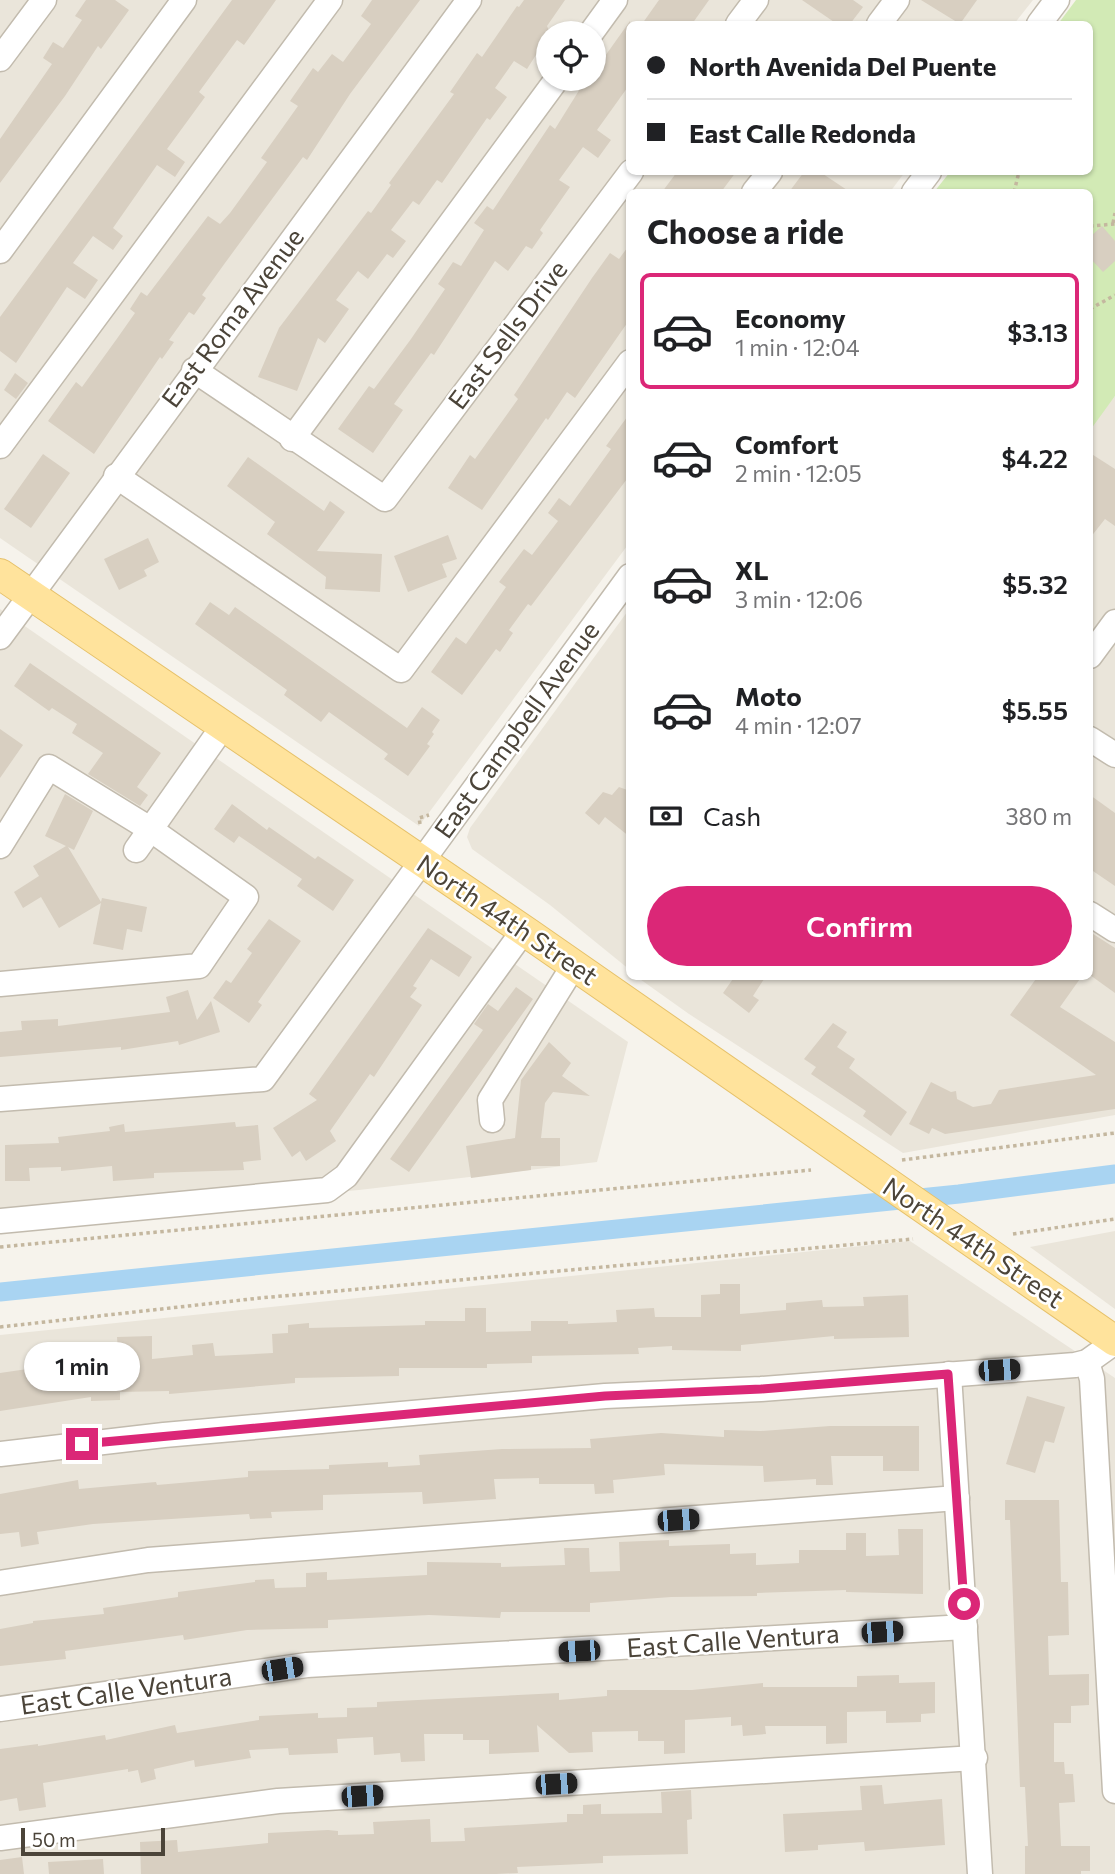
<!DOCTYPE html>
<meta charset="utf-8">
<style>
body{margin:0;font-family:Commissioner,sans-serif;background:#f2f2f2;color:#202124;height:100vh;display:flex;flex-direction:column;font-size:26px;white-space:nowrap}
*{box-sizing:border-box;margin:0}
p{font-size:23px;color:#757577}
.icon{flex:none;width:38px;height:38px;fill:none;stroke:currentColor;stroke-width:2;stroke-linecap:round;stroke-linejoin:round}
.map{position:relative;flex:1;overflow:hidden}
.details{position:absolute;left:626px;top:189px;width:467px;height:791px;display:flex;flex-direction:column;background:#fff;border-radius:10px;box-shadow:0 2px 5px #0004}
.details>*{flex:none}
.guide{position:absolute;left:626px;top:21px;width:467px;height:154px;border-radius:10px;box-shadow:0 2px 5px #0004;display:grid;align-content:center;height:154px;padding:0 21px;background:#fff}
.tools{position:absolute;left:536px;top:21px;display:grid;gap:14px}
.tools a{display:grid;place-items:center;width:70px;height:70px;border-radius:50%;background:#fff;box-shadow:0 2px 5px #0004;font-size:35px}
.scale{position:absolute;left:21px;bottom:18px;width:144px;box-sizing:border-box;padding-left:7px;border:4px solid #4b4439;border-top:0;font-size:19px;line-height:24px;white-space:nowrap;color:#4b4439;-webkit-text-stroke:5px #fff;paint-order:stroke}
.end{position:absolute;width:32px;height:32px;margin:-16px;border:9px solid #db2777;background:#fff;box-shadow:0 0 0 4px #fff}
.from{border-radius:50%}
.bubble{position:absolute;height:49px;border-radius:24px;background:#fff;box-shadow:0 2px 5px #0004;font-size:23px;font-weight:600;line-height:49px;text-align:center}
.car{position:absolute;width:21px;height:42px;margin:-21px -10px;border-radius:9px;box-shadow:0 0 5px 2px #0007;background:linear-gradient(#222 24%,#8ab4d8 0 40%,#222 0 76%,#8ab4d8 0 86%,#222 0)}
.guide b{display:flex;align-items:center;gap:24px;height:66px;font-size:26px}
.guide b+b{border-top:2px solid #e0e0e0}
.guide i{width:18px;height:18px;background:#202124}
ul{padding:0;list-style:none}
li{display:flex;align-items:center;gap:21px;height:116px;margin:0 14px 10px;padding:0 7px;border:4px solid transparent;border-radius:10px}
li div{flex:1}
li b{display:block;font-size:26px}
li em{font-style:normal;font-weight:600}
li.active{border-color:#db2777}
li>.icon{width:63px;height:63px;stroke-width:1.5}
h2{padding:0 21px;font-size:32px;line-height:84px}
.pay{display:flex;align-items:center;gap:18px;height:77px;padding:0 21px;font-size:26px}
.pay p{margin-inline-start:auto}
.button{display:flex;gap:14px;margin-top:auto;padding:14px 21px}
.button a{flex:1;height:80px;border-radius:42px;background:#db2777;color:#fff;font-size:28px;font-weight:600;line-height:80px;text-align:center}
.map>svg:first-child{display:block}
.residential{fill:#eae5da;fill-rule:evenodd}
.green{fill:#d2eab5}
.lines{fill:none;stroke-linecap:round;stroke-linejoin:round}
.canal{stroke:#a9d4f2;stroke-width:19}
.building{fill:#d8cfc1}
.minor-casing{stroke:#c2bbae;stroke-width:27}
.major-casing{stroke:#e6c16a;stroke-width:32}
.path{stroke:#c4b79f;stroke-width:3.5;stroke-dasharray:3.5 3.5;stroke-linecap:butt}
.minor{stroke:#fff;stroke-width:24}
.major{stroke:#ffe39c;stroke-width:30}
.route{stroke:#db2777;stroke-width:9}
.labels{text-anchor:middle;stroke-width:5;stroke-linejoin:round;paint-order:stroke}
.street-label{font-size:26px;fill:#4b4439;stroke:#fff}
</style>
<div class="map">
<svg width="1115" height="1874" viewBox="0 0 1115 1874">
<rect width="100%" height="100%" fill="#f6f3ec"/>
<g class="residential">
<path d="M 0,0 L 1033,0 L 1014,24 L 630,24 L 630,172 L 905,172 L 890,192 L 630,192 L 630,542 L 419,826 L 0,538 ZM 548,33 L 593,33 L 593,79 L 548,79 Z"/>
<path d="M 1115,396 L 1115,1115 L 903,1153 L 689,1014 L 637,977 L 1090,976 L 1090,428 Z"/>
<path d="M 630,608 L 630,970 L 550,905 L 472,849 L 467,837 L 470,828 Z"/>
<path d="M 0,609 L 628,1042 L 597,1162 L 359,1190 L 0,1222 Z"/>
<path d="M 1115,1231 L 1115,1309 L 1030,1247 Z"/>
<path d="M 910,1241 L 1115,1378 L 1115,1874 L 0,1874 L 0,1335 Z"/>
</g>
<path class="green" d="M 1076,0 L 1115,0 L 1115,396 L 1091,429 L 1090,192 L 934,192 L 950,172 L 1090,172 L 1090,24 L 1058,24 Z"/>
<g class="lines">
<path class="canal" d="M 0,1292 L 959,1194 L 1115,1174"/>
</g>
<g class="building">
<path d="M 86,0 L 115,0 L 129,10 L 101,49 L 98,46 L 65,96 L 0,183 L 0,139 L 52,64 L 43,58 L 53,42 L 63,48 L 82,20 L 75,16 Z"/>
<path d="M 232,0 L 276,0 L 244,45 L 237,40 L 199,92 L 205,97 L 167,149 L 185,162 L 175,177 L 157,165 L 113,228 L 123,236 L 113,250 L 93,236 L 73,263 L 98,280 L 85,299 L 67,287 L 16,363 L 0,351 L 0,317 Z"/>
<path d="M 372,0 L 420,0 L 350,94 L 307,160 L 303,157 L 225,263 L 202,295 L 206,298 L 194,315 L 189,312 L 169,340 L 174,342 L 162,359 L 160,357 L 94,454 L 48,421 L 76,382 L 82,387 L 116,340 L 135,313 L 130,309 L 141,292 L 147,296 L 208,216 L 220,224 L 230,213 L 267,162 L 261,158 L 298,106 L 290,101 L 313,68 L 318,72 L 332,54 L 343,62 L 371,24 L 361,16 Z"/>
<path d="M 524,0 L 565,0 L 547,26 L 550,33 L 527,69 L 514,61 L 495,88 L 507,97 L 490,120 L 487,118 L 442,183 L 437,180 L 419,205 L 413,201 L 391,230 L 406,241 L 393,258 L 387,254 L 368,279 L 358,271 L 336,300 L 349,309 L 325,343 L 318,338 L 297,391 L 258,377 L 279,328 L 368,211 L 371,213 L 391,185 L 389,183 L 454,94 L 450,92 L 477,53 L 482,57 L 517,6 L 519,7 Z"/>
<path d="M 659,0 L 709,0 L 692,24 L 642,24 Z"/>
<path d="M 802,0 L 853,0 L 863,7 L 850,24 L 837,24 Z"/>
<path d="M 921,0 L 977,0 L 960,24 Z"/>
<path d="M 630,21 L 630,84 L 597,130 L 611,140 L 598,158 L 583,147 L 559,180 L 570,187 L 540,230 L 543,233 L 532,249 L 526,246 L 508,271 L 495,261 L 434,355 L 431,353 L 394,404 L 403,410 L 373,453 L 338,429 L 369,386 L 374,389 L 411,339 L 445,289 L 438,284 L 453,262 L 461,266 L 484,230 L 474,223 L 487,206 L 493,210 L 550,125 L 555,129 L 583,84 L 593,79 L 593,73 Z"/>
<path d="M 677,172 L 736,172 L 721,192 L 662,192 Z"/>
<path d="M 804,172 L 820,172 L 850,192 L 789,192 Z"/>
<path d="M 1102,226 L 1115,241 L 1115,261 L 1103,272 L 1090,258 L 1090,237 Z"/>
<path d="M 630,244 L 630,319 L 575,398 L 567,392 L 548,420 L 546,418 L 482,510 L 448,488 L 470,455 L 475,459 L 518,399 L 514,395 L 592,278 L 610,253 L 619,259 Z"/>
<path d="M 15,373 L 28,383 L 16,399 L 4,390 Z"/>
<path d="M 630,413 L 630,475 L 531,606 L 528,604 L 509,630 L 513,633 L 500,652 L 496,649 L 462,695 L 431,672 L 456,637 L 466,644 L 506,587 L 499,582 L 524,549 L 532,555 L 558,521 L 548,513 L 559,498 L 570,506 L 611,449 L 606,446 Z"/>
<path d="M 1090,453 L 1115,469 L 1115,526 L 1105,519 L 1090,538 Z"/>
<path d="M 43,454 L 70,473 L 31,528 L 4,509 Z"/>
<path d="M 248,457 L 324,511 L 330,501 L 345,512 L 317,551 L 382,554 L 380,592 L 325,589 L 326,577 L 267,534 L 275,522 L 227,486 Z"/>
<path d="M 448,535 L 457,559 L 442,564 L 447,577 L 408,592 L 394,556 Z"/>
<path d="M 148,538 L 159,562 L 144,570 L 147,576 L 119,590 L 104,559 Z"/>
<path d="M 210,602 L 229,615 L 235,607 L 407,728 L 422,707 L 440,720 L 432,732 L 434,734 L 427,744 L 430,746 L 408,776 L 384,759 L 388,754 L 329,712 L 321,722 L 284,695 L 287,690 L 195,624 Z"/>
<path d="M 30,663 L 161,753 L 137,787 L 148,795 L 140,806 L 88,774 L 103,753 L 72,733 L 77,724 L 52,708 L 49,711 L 14,686 Z"/>
<path d="M 0,729 L 23,745 L 0,778 Z"/>
<path d="M 619,787 L 630,791 L 630,837 L 605,817 L 599,825 L 585,813 L 603,792 L 612,795 Z"/>
<path d="M 65,794 L 93,811 L 74,850 L 68,847 L 101,902 L 102,898 L 147,907 L 142,932 L 127,929 L 123,950 L 93,944 L 101,903 L 59,928 L 41,897 L 23,908 L 14,892 L 39,876 L 33,866 L 66,846 L 45,836 Z"/>
<path d="M 1090,795 L 1115,813 L 1115,886 L 1090,869 Z"/>
<path d="M 232,804 L 267,830 L 269,827 L 315,859 L 318,856 L 354,880 L 333,911 L 297,886 L 302,879 L 239,836 L 234,843 L 214,829 Z"/>
<path d="M 269,919 L 301,941 L 258,1002 L 262,1005 L 249,1023 L 213,998 L 226,980 L 231,983 L 252,953 L 247,949 Z"/>
<path d="M 428,928 L 472,957 L 459,977 L 431,959 L 413,986 L 417,988 L 410,997 L 422,1005 L 374,1077 L 370,1074 L 330,1131 L 336,1141 L 306,1161 L 300,1151 L 292,1157 L 273,1128 L 317,1100 L 309,1094 Z"/>
<path d="M 1090,932 L 1115,948 L 1115,993 L 1090,975 Z"/>
<path d="M 735,976 L 766,976 L 753,996 L 759,1000 L 749,1013 L 723,993 Z"/>
<path d="M 1038,976 L 1082,976 L 1060,1007 L 1115,1042 L 1115,1109 L 945,1134 L 932,1128 L 929,1134 L 909,1124 L 931,1082 L 951,1092 L 956,1091 L 957,1099 L 973,1107 L 991,1104 L 999,1090 L 1096,1075 L 1010,1015 Z"/>
<path d="M 516,987 L 533,999 L 409,1172 L 390,1159 L 483,1030 L 474,1024 L 488,1004 L 498,1011 Z"/>
<path d="M 188,990 L 197,1020 L 211,1001 L 220,1032 L 179,1045 L 178,1041 L 121,1050 L 121,1047 L 0,1057 L 0,1032 L 22,1030 L 21,1021 L 58,1019 L 58,1026 L 170,1012 L 166,997 Z"/>
<path d="M 833,1023 L 847,1032 L 837,1047 L 855,1059 L 849,1068 L 907,1112 L 891,1136 L 863,1116 L 866,1111 L 811,1074 L 816,1067 L 804,1059 Z"/>
<path d="M 549,1042 L 571,1063 L 562,1076 L 590,1096 L 553,1092 L 545,1103 L 541,1138 L 560,1138 L 560,1166 L 531,1166 L 531,1170 L 471,1178 L 466,1146 L 515,1138 L 521,1080 Z"/>
<path d="M 235,1122 L 236,1127 L 258,1125 L 261,1160 L 243,1162 L 244,1170 L 154,1173 L 154,1178 L 113,1181 L 112,1166 L 61,1171 L 61,1167 L 29,1168 L 30,1181 L 5,1181 L 5,1145 L 59,1143 L 58,1137 L 110,1131 L 109,1127 L 124,1124 L 125,1132 Z"/>
<path d="M 720,1284 L 740,1284 L 740,1314 L 786,1310 L 786,1303 L 822,1300 L 823,1307 L 864,1306 L 863,1297 L 908,1295 L 909,1337 L 834,1339 L 834,1336 L 741,1345 L 741,1351 L 672,1350 L 672,1346 L 638,1348 L 639,1354 L 532,1356 L 532,1363 L 487,1364 L 487,1368 L 399,1368 L 399,1376 L 295,1378 L 295,1383 L 169,1394 L 169,1391 L 120,1392 L 120,1400 L 91,1401 L 91,1397 L 0,1411 L 0,1373 L 103,1358 L 103,1351 L 118,1350 L 117,1337 L 152,1336 L 152,1359 L 193,1355 L 192,1345 L 213,1343 L 215,1356 L 273,1353 L 272,1334 L 288,1333 L 288,1325 L 309,1323 L 309,1328 L 425,1325 L 425,1321 L 465,1321 L 465,1308 L 486,1308 L 486,1332 L 531,1331 L 531,1321 L 568,1321 L 568,1324 L 617,1322 L 616,1310 L 654,1308 L 655,1317 L 701,1317 L 701,1295 L 720,1294 Z"/>
<path d="M 1027,1396 L 1065,1407 L 1054,1443 L 1045,1441 L 1035,1473 L 1006,1464 Z"/>
<path d="M 830,1426 L 919,1426 L 919,1471 L 883,1471 L 883,1456 L 831,1456 L 833,1485 L 816,1485 L 816,1479 L 764,1482 L 763,1466 L 664,1464 L 665,1475 L 613,1480 L 614,1493 L 595,1494 L 594,1484 L 539,1484 L 539,1478 L 494,1479 L 496,1499 L 423,1504 L 422,1492 L 323,1495 L 323,1510 L 271,1512 L 272,1518 L 250,1519 L 249,1514 L 93,1524 L 37,1532 L 39,1544 L 21,1547 L 19,1532 L 0,1534 L 0,1494 L 78,1480 L 79,1489 L 156,1482 L 157,1485 L 248,1477 L 248,1471 L 329,1469 L 329,1465 L 388,1462 L 388,1467 L 420,1465 L 419,1455 L 502,1449 L 591,1448 L 590,1439 L 661,1433 L 724,1437 L 724,1430 L 761,1431 Z"/>
<path d="M 1005,1500 L 1059,1500 L 1061,1582 L 1068,1582 L 1069,1635 L 1048,1636 L 1049,1675 L 1089,1674 L 1089,1705 L 1071,1706 L 1071,1723 L 1054,1723 L 1054,1762 L 1064,1762 L 1065,1774 L 1073,1774 L 1075,1802 L 1059,1803 L 1061,1846 L 1090,1846 L 1090,1871 L 1081,1871 L 1081,1874 L 1025,1874 L 1025,1846 L 1028,1846 L 1025,1787 L 1020,1787 L 1010,1520 L 1005,1520 Z"/>
<path d="M 898,1529 L 923,1529 L 923,1594 L 846,1592 L 846,1590 L 757,1593 L 757,1596 L 671,1597 L 590,1603 L 590,1612 L 501,1612 L 500,1618 L 429,1615 L 328,1620 L 328,1628 L 247,1630 L 184,1640 L 183,1635 L 65,1651 L 66,1659 L 0,1666 L 0,1629 L 33,1623 L 33,1621 L 104,1614 L 103,1608 L 178,1597 L 178,1592 L 255,1582 L 255,1580 L 274,1579 L 275,1588 L 306,1587 L 306,1573 L 327,1572 L 327,1580 L 427,1575 L 427,1562 L 501,1563 L 501,1567 L 565,1565 L 564,1548 L 589,1548 L 590,1572 L 620,1571 L 619,1542 L 669,1540 L 669,1546 L 730,1544 L 730,1554 L 756,1553 L 756,1565 L 799,1563 L 799,1550 L 846,1550 L 846,1533 L 866,1533 L 866,1556 L 899,1555 Z"/>
<path d="M 899,1675 L 899,1683 L 935,1682 L 935,1713 L 921,1714 L 921,1722 L 886,1723 L 886,1711 L 847,1712 L 847,1743 L 826,1744 L 826,1726 L 765,1726 L 766,1734 L 743,1736 L 742,1725 L 731,1726 L 731,1717 L 685,1720 L 685,1753 L 664,1754 L 664,1741 L 638,1741 L 638,1731 L 592,1732 L 593,1752 L 569,1753 L 537,1725 L 539,1752 L 489,1754 L 489,1740 L 463,1740 L 463,1734 L 424,1734 L 425,1761 L 401,1762 L 400,1753 L 374,1755 L 373,1737 L 337,1739 L 338,1753 L 289,1755 L 288,1748 L 249,1750 L 251,1758 L 195,1767 L 194,1760 L 154,1769 L 156,1779 L 141,1783 L 138,1770 L 128,1772 L 128,1769 L 43,1783 L 46,1807 L 19,1811 L 17,1798 L 0,1801 L 0,1749 L 38,1744 L 38,1746 L 105,1735 L 106,1740 L 175,1725 L 177,1733 L 259,1720 L 259,1716 L 318,1713 L 318,1718 L 347,1717 L 347,1708 L 377,1707 L 377,1702 L 559,1693 L 559,1700 L 607,1696 L 607,1690 L 692,1690 L 763,1683 L 763,1687 L 857,1687 L 857,1676 Z"/>
<path d="M 882,1785 L 884,1804 L 942,1799 L 945,1845 L 865,1851 L 864,1842 L 818,1845 L 818,1850 L 785,1852 L 783,1814 L 862,1810 L 860,1786 Z"/>
<path d="M 691,1790 L 692,1819 L 687,1820 L 688,1854 L 603,1856 L 603,1863 L 517,1867 L 518,1873 L 496,1874 L 141,1874 L 140,1842 L 177,1840 L 178,1852 L 268,1843 L 268,1833 L 328,1830 L 338,1831 L 338,1835 L 374,1834 L 373,1822 L 430,1819 L 431,1842 L 465,1841 L 464,1828 L 567,1822 L 567,1814 L 583,1814 L 583,1805 L 601,1804 L 601,1814 L 662,1813 L 661,1792 Z"/>
<path d="M 22,1857 L 24,1874 L 0,1874 L 0,1860 Z"/>
<path d="M 103,1859 L 104,1874 L 49,1874 L 48,1862 Z"/>
</g>
<g class="lines">
<defs>
<g id="minor">
<path d="M 738,24 L 756,0"/>
<path d="M 879,24 L 897,0"/>
<path d="M 1039,24 L 1057,0"/>
<path d="M 591,33 L 615,0"/>
<path d="M 0,59 L 44,0"/>
<path d="M 754,192 L 770,172"/>
<path d="M 914,192 L 929,172"/>
<path d="M 0,251 L 184,0"/>
<path d="M 194,370 L 385,499 L 631,172"/>
<path d="M 292,439 L 557,79"/>
<path d="M 0,446 L 330,0"/>
<path d="M 116,476 L 401,670 L 630,362"/>
<path d="M 0,637 L 469,0"/>
<path d="M 1090,656 L 1115,622"/>
<path d="M 1090,739 L 1115,755"/>
<path d="M 0,846 L 49,767 L 150,829 L 246,897 L 199,966 L 0,984"/>
<path d="M 136,850 L 224,725"/>
<path d="M 1090,914 L 1115,930"/>
<path d="M 0,1099 L 263,1079 L 630,576"/>
<path d="M 492,1120 L 490,1100 L 574,965"/>
<path d="M 0,1221 L 327,1190 L 346,1176 L 524,930"/>
<path d="M 1087,1362 L 1092,1379 L 1115,1791"/>
<path d="M 949,1374 L 980,1874"/>
<path d="M 0,1454 L 164,1435 L 605,1396 L 761,1389 L 1075,1365 L 1087,1362 L 1115,1342"/>
<path d="M 0,1583 L 148,1560 L 957,1498"/>
<path d="M 0,1709 L 307,1665 L 965,1627"/>
<path d="M 0,1838 L 278,1801 L 975,1758"/>
</g>
<path id="major" d="M 0,574 L 529,934 L 1115,1341"/>
</defs>
<use href="#minor" class="minor-casing"/>
<use href="#major" class="major-casing"/>
<g class="path">
<path d="M 1014,192 L 1019,172"/>
<path d="M 1113,223 L 1115,213"/>
<path d="M 1090,226 L 1115,224"/>
<path d="M 1090,309 L 1115,295"/>
<path d="M 420,824 L 419,818 L 429,815"/>
<path d="M 902,1160 L 1115,1133"/>
<path d="M 1013,1234 L 1115,1219"/>
<path d="M 0,1247 L 811,1170"/>
<path d="M 0,1327 L 260,1298 L 913,1239"/>
</g>
<use href="#minor" class="minor"/>
<use href="#major" class="major"/>
</g>
<g class="lines">
<path class="route" d="M 82,1444 L 605,1396 L 761,1389 L 948,1374 L 964,1604"/>
</g>
<g class="labels">
<g class="street-label">
<text transform="translate(233 318) rotate(-53)" y="9">East Roma Avenue</text>
<text transform="translate(508 335) rotate(-53)" y="9">East Sells Drive</text>
<text transform="translate(517 730) rotate(-54)" y="9">East Campbell Avenue</text>
<text transform="translate(507 920) rotate(34)" y="9">North 44th Street</text>
<text transform="translate(973 1243) rotate(34)" y="9">North 44th Street</text>
<text transform="translate(733 1641) rotate(-4)" y="9">East Calle Ventura</text>
<text transform="translate(126 1691) rotate(-8)" y="9">East Calle Ventura</text>
</g>
</g>
</svg>
<div class="tools">
<a><svg class="icon" aria-label="locate" viewBox="0 0 24 24"><circle cx="12" cy="12" r="6"/><path d="M12 2v4M12 18v4M2 12h4M18 12h4"/></svg></a>
</div>
<div class="scale">50 m</div>
<i class="end from" style="left:964px;top:1604px"></i>
<i class="end" style="left:82px;top:1444px"></i>
<div class="bubble" style="left:24px;top:1342px;width:116px">1 min</div>
<i class="car" style="left:999px;top:1370px;rotate:86deg"></i>
<i class="car" style="left:678px;top:1520px;rotate:86deg"></i>
<i class="car" style="left:882px;top:1632px;rotate:86deg"></i>
<i class="car" style="left:579px;top:1651px;rotate:267deg"></i>
<i class="car" style="left:282px;top:1669px;rotate:81deg"></i>
<i class="car" style="left:556px;top:1784px;rotate:87deg"></i>
<i class="car" style="left:362px;top:1796px;rotate:86deg"></i>
<div class="guide">
<b><i class="from"></i>North Avenida Del Puente</b>
<b><i></i>East Calle Redonda</b>
</div>
<section class="details">
<h2>Choose a ride</h2>
<ul>
<li class="active"><svg class="icon" aria-label="car" viewBox="0 0 24 24"><path d="M5 17H2v-5l4-1 3-4h7l3 4 3 1v5h-3M9 17h6M6 11h13"/><circle cx="7" cy="17" r="2"/><circle cx="17" cy="17" r="2"/></svg><div><b>Economy</b><p>1 min · 12:04</p></div><em>$3.13</em></li>
<li><svg class="icon" aria-label="car" viewBox="0 0 24 24"><path d="M5 17H2v-5l4-1 3-4h7l3 4 3 1v5h-3M9 17h6M6 11h13"/><circle cx="7" cy="17" r="2"/><circle cx="17" cy="17" r="2"/></svg><div><b>Comfort</b><p>2 min · 12:05</p></div><em>$4.22</em></li>
<li><svg class="icon" aria-label="car" viewBox="0 0 24 24"><path d="M5 17H2v-5l4-1 3-4h7l3 4 3 1v5h-3M9 17h6M6 11h13"/><circle cx="7" cy="17" r="2"/><circle cx="17" cy="17" r="2"/></svg><div><b>XL</b><p>3 min · 12:06</p></div><em>$5.32</em></li>
<li><svg class="icon" aria-label="car" viewBox="0 0 24 24"><path d="M5 17H2v-5l4-1 3-4h7l3 4 3 1v5h-3M9 17h6M6 11h13"/><circle cx="7" cy="17" r="2"/><circle cx="17" cy="17" r="2"/></svg><div><b>Moto</b><p>4 min · 12:07</p></div><em>$5.55</em></li>
</ul>
<div class="pay"><svg class="icon" aria-label="cash" viewBox="0 0 24 24"><path d="M3 7h18v10H3z"/><circle cx="12" cy="12" r="2"/></svg>Cash<p>380 m</p></div>
<div class="button"><a>Confirm</a></div>
</section>
</div>
